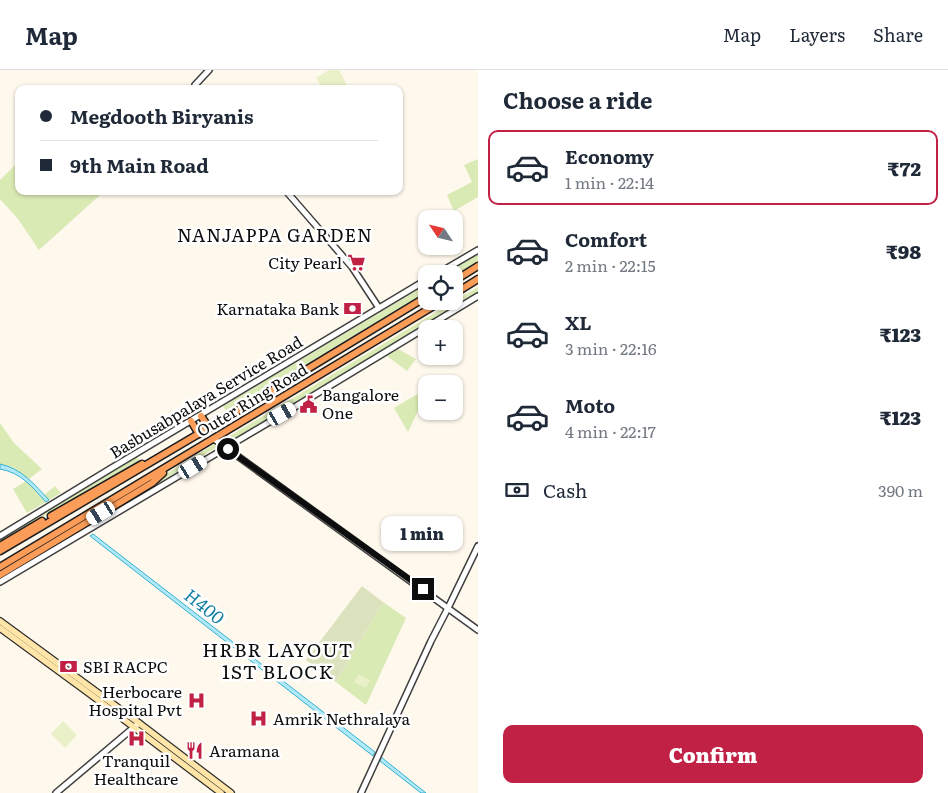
<!DOCTYPE html>
<meta charset="utf-8">
<style>
body{margin:0;font-family:Literata,serif;background:#f6f6f7;color:#1f2937;height:100vh;display:flex;flex-direction:column;font-size:19px;white-space:nowrap}
*{box-sizing:border-box;margin:0}
p{font-size:16px;color:#747a83}
.icon{flex:none;width:28px;height:28px;fill:none;stroke:currentColor;stroke-width:2;stroke-linecap:round;stroke-linejoin:round}
.map{position:relative;flex:1;overflow:hidden}
.side{display:flex;flex-direction:column;background:#fff;width:470px}
.side>*{flex:none}
.hud{position:absolute;left:15px;top:15px;width:388px;height:110px;border-radius:10px;box-shadow:0 1px 4px #0004;display:grid;align-content:center;height:110px;padding:0 25px;background:#fff}
.needle{width:32px;rotate:305deg}
.buttons{position:absolute;left:418px;top:140px;display:grid;gap:10px}
.buttons a{display:grid;place-items:center;width:45px;height:45px;border-radius:10px;background:#fff;box-shadow:0 1px 4px #0004;font-size:25px}
.end{position:absolute;width:22px;height:22px;margin:-11px;border:6px solid #0d0d0d;background:#fff;box-shadow:0 0 0 2px #fff}
.from{border-radius:50%}
.bubble{position:absolute;height:35px;border-radius:10px;background:#fff;box-shadow:0 1px 4px #0004;font-size:16px;font-weight:800;line-height:35px;text-align:center}
.car{position:absolute;width:15px;height:30px;margin:-15px -8px;border-radius:6px;box-shadow:0 0 4px 1px #0007;background:linear-gradient(#fff 24%,#345 0 40%,#fff 0 76%,#345 0 86%,#fff 0)}
.hud b{display:flex;align-items:center;gap:18px;height:48px;font-size:19px}
.hud b+b{border-top:1px solid #e0e1e3}
.hud i{width:12px;height:12px;background:#1f2937}
ul{padding:0;list-style:none}
li{display:flex;align-items:center;gap:15px;height:75px;margin:0 10px 8px;padding:0 15px;border:2px solid transparent;border-radius:10px}
li div{flex:1}
li b{display:block;font-size:19px}
li em{font-style:normal;font-weight:800}
li.selected{border-color:#c12145}
li>.icon{width:45px;height:45px;stroke-width:1.5}
h2{padding:0 25px;font-size:22px;line-height:60px}
.pay{display:flex;align-items:center;gap:12px;height:55px;padding:0 25px;font-size:19px}
.pay p{margin-inline-start:auto}
.button{display:flex;gap:10px;margin-top:auto;padding:10px 25px}
.button a{flex:1;height:58px;border-radius:10px;background:#c12145;color:#fff;font-size:20px;font-weight:800;line-height:58px;text-align:center}
header{display:flex;align-items:center;gap:30px;box-sizing:border-box;height:70px;padding:0 25px;background:#fff;border-bottom:1px solid #e0e1e3}
header strong{font-size:24px}
nav{display:flex;gap:28px;margin-inline-start:auto;font-size:18px}
main{display:flex;flex:1;min-height:0}
.map>svg:first-child{display:block}
.green{fill:#daeab5}
.cemetery{fill:#dce1be}
.pitch{fill:#eaf1c8}
.water{fill:#b0eaf8;stroke:#35afd1}
.lines{fill:none;stroke-linecap:round;stroke-linejoin:round}
.tertiary-casing{stroke:#404040;stroke-width:8}
.secondary-casing{stroke:#2f2f2f;stroke-width:8}
.trunk-casing{stroke:#1e1e1e;stroke-width:9}
.tertiary{stroke:#fff;stroke-width:5}
.secondary{stroke:#ffe6a8;stroke-width:5.5}
.trunk{stroke:#fb9c58;stroke-width:6}
.route{stroke:#0d0d0d;stroke-width:6}
.labels{text-anchor:middle;stroke-width:5;stroke-linejoin:round;paint-order:stroke}
.poi-label{font-size:16px;fill:#0d0d0d;stroke:#fff;text-anchor:start}
.street-label{font-size:16px;fill:#0d0d0d;stroke:#fff}
.neighbourhood-label{font-size:18px;letter-spacing:1px;fill:#0d0d0d;stroke:#fff}
.water-label{font-size:18px;font-style:italic;fill:#127ea2;stroke:#fff}
.quarter-label{font-size:19px;letter-spacing:1px;fill:#0d0d0d;stroke:#fff}
</style>
<header>
<strong>Map</strong>
<nav><a>Map</a><a>Layers</a><a>Share</a></nav>
</header>
<main>
<div class="map">
<svg width="478" height="723" viewBox="0 0 478 723">
<rect width="100%" height="100%" fill="#fff8ed"/>
<g class="green">
<path d="M 478,89 L 478,127 L 454,141 L 447,125 L 472,112 L 464,95 Z"/>
<path d="M 19,91 L 19,121 L 97,121 L 100,125 L 39,180 L 18,149 L 0,129 L 0,110 Z"/>
<path d="M 478,184 L 478,191 L 454,206 L 454,204 L 444,204 Z"/>
<path d="M 426,215 L 426,222 L 227,342 L 223,336 Z"/>
<path d="M 478,217 L 478,226 L 230,374 L 223,370 Z"/>
<path d="M 398,279 L 416,289 L 407,301 L 387,286 Z"/>
<path d="M 426,319 L 426,324 L 408,362 L 394,338 Z"/>
<path d="M 0,353 L 14,373 L 42,399 L 29,409 L 15,399 L 0,394 Z"/>
<path d="M 216,373 L 217,377 L 0,510 L 0,506 L 158,410 L 174,399 Z"/>
<path d="M 136,386 L 139,390 L 0,472 L 0,468 Z"/>
<path d="M 26,411 L 46,432 L 27,443 L 13,419 Z"/>
<path d="M 55,416 L 61,423 L 49,430 L 44,425 Z"/>
<path d="M 383,532 L 406,548 L 366,635 L 336,612 Z"/>
</g>
<path class="cemetery" d="M 362,516 L 383,532 L 336,612 L 306,590 Z"/>
<g class="pitch">
<path d="M 329,0 L 339,0 L 347,15 L 341,19 L 323,19 L 316,8 Z"/>
<path d="M 359,604 L 370,610 L 366,618 L 354,612 Z"/>
<path d="M 63,651 L 77,665 L 65,678 L 51,664 Z"/>
</g>
<g class="water">
<path d="M 0,394 C 22,399 34,414 49,430 L 46,432 C 32,417 22,403 0,399 Z"/>
<path d="M 93,464 L 375,682 L 373,686 L 90,466 Z"/>
<path d="M 381,687 L 426,723 L 421,723 L 380,691 Z"/>
</g>
<g class="lines">
<defs>
<g id="tertiary">
<path d="M 198,19 L 195,15 L 209,0"/>
<path d="M 286,121 L 352,197 L 379,238"/>
<path d="M 437,204 L 478,180"/>
<path d="M 214,369 L 478,560"/>
<path d="M 0,466 L 110,399 L 426,210"/>
<path d="M 0,512 L 298,335 L 478,226"/>
<path d="M 56,723 L 139,653"/>
<path d="M 361,723 L 431,571 L 448,538 L 478,476"/>
</g>
<g id="secondary">
<path d="M 0,551 L 139,653 L 231,723"/>
<path d="M 0,558 L 90,624 L 221,723"/>
</g>
<g id="trunk">
<path d="M 454,211 L 478,196"/>
<path d="M 454,224 L 478,209"/>
<path d="M 201,346 L 209,358"/>
<path d="M 191,351 L 199,364"/>
<path d="M 51,446 L 142,394"/>
<path d="M 0,476 L 42,451"/>
<path d="M 0,481 L 268,323 L 426,227"/>
<path d="M 0,497 L 442,231"/>
<path d="M 0,505 L 152,413 L 163,403"/>
</g>
</defs>
<use href="#tertiary" class="tertiary-casing"/>
<use href="#secondary" class="secondary-casing"/>
<use href="#trunk" class="trunk-casing"/>
<use href="#tertiary" class="tertiary"/>
<use href="#secondary" class="secondary"/>
<use href="#trunk" class="trunk"/>
</g>
<g class="lines">
<path class="route" d="M 228,379 L 423,519"/>
</g>
<defs>
<symbol id="supermarket-bare" viewBox="-9 -9 18 18"><path d="M-6-5.5h2.5l.6 2H6L4.5 2H-2.5L-4.4-4H-6ZM-1.5 3.2a1.3 1.3 0 1 0 .1 0ZM3 3.2a1.3 1.3 0 1 0 .1 0Z" fill="#c12145" stroke="#fff" stroke-width="2.5" paint-order="stroke"/></symbol>
<symbol id="bank-bare" viewBox="-9 -9 18 18"><path d="M-6-4H6V4H-6ZM0-2.3a2.3 2.3 0 1 0 0 4.6a2.3 2.3 0 1 0 0-4.6Z" fill="#c12145" stroke="#fff" stroke-width="2.5" paint-order="stroke"/></symbol>
<symbol id="civic-bare" viewBox="-9 -9 18 18"><path d="M-.6-6.5H3V-4.5H.6V-3L4-1V1h2V6H-6V1h2V-1L-.6-3ZM-1.2 2.5V6h2.4V2.5Z" fill="#c12145" stroke="#fff" stroke-width="2.5" paint-order="stroke"/></symbol>
<symbol id="hospital-bare" viewBox="-9 -9 18 18"><path d="M-5-5h3v3.5h4V-5h3V5h-3V1.5h-4V5h-3Z" fill="#c12145" stroke="#fff" stroke-width="2.5" paint-order="stroke"/></symbol>
<symbol id="restaurant-bare" viewBox="-9 -9 18 18"><path d="M-5-6h1v4h1v-4h1v4h1v-4h1v5L-1.5 .5V6h-2V.5L-5-1ZM5-6V6H3V1.5H1.5Q1.5-4 5-6Z" fill="#c12145" stroke="#fff" stroke-width="2.5" paint-order="stroke"/></symbol>
</defs>
<g fill-rule="evenodd">
<use href="#supermarket-bare" x="344" y="180" width="25" height="25"/>
<use href="#bank-bare" x="340" y="226" width="25" height="25"/>
<use href="#civic-bare" x="296" y="322" width="25" height="25"/>
<use href="#bank-bare" x="56" y="584" width="25" height="25"/>
<use href="#hospital-bare" x="184" y="618" width="25" height="25"/>
<use href="#hospital-bare" x="246" y="636" width="25" height="25"/>
<use href="#hospital-bare" x="124" y="656" width="25" height="25"/>
<use href="#restaurant-bare" x="182" y="668" width="25" height="25"/>
</g>
<g class="labels">
<g class="poi-label">
<text x="342" y="199" text-anchor="end">City Pearl</text>
<text x="339" y="245" text-anchor="end">Karnataka Bank</text>
<text x="322" y="331">Bangalore<tspan x="322" dy="18">One</tspan></text>
<text x="83" y="603">SBI RACPC</text>
<text x="182" y="628" text-anchor="end">Herbocare<tspan x="182" dy="18">Hospital Pvt</tspan></text>
<text x="273" y="655">Amrik Nethralaya</text>
<text x="209" y="687">Aramana</text>
<text x="136" y="697" text-anchor="middle">Tranquil<tspan x="136" dy="18">Healthcare</tspan></text>
</g>
<g class="street-label">
<text transform="translate(206 327) rotate(-31)" y="6">Basbusabpalaya Service Road</text>
<text transform="translate(252 330) rotate(-31)" y="6">Outer Ring Road</text>
</g>
<g class="neighbourhood-label">
<text x="275" y="172">NANJAPPA GARDEN</text>
</g>
<g class="water-label">
<text transform="translate(204 537) rotate(38)" y="6">H400</text>
</g>
<g class="quarter-label">
<text x="278" y="587">HRBR LAYOUT<tspan x="278" dy="22">1ST BLOCK</tspan></text>
</g>
</g>
</svg>
<div class="buttons">
<a><svg class="needle" viewBox="-14 -14 28 28"><path d="M0-13l5 13h-10z" fill="#e53935"/><path d="M0 13l5-13h-10z" fill="#747a83"/></svg></a>
<a><svg class="icon" aria-label="locate" viewBox="0 0 24 24"><circle cx="12" cy="12" r="6"/><path d="M12 2v4M12 18v4M2 12h4M18 12h4"/></svg></a>
<a>+</a>
<a>−</a>
</div>
<i class="end from" style="left:228px;top:379px"></i>
<i class="end" style="left:423px;top:519px"></i>
<div class="bubble" style="left:381px;top:446px;width:82px">1 min</div>
<i class="car" style="left:282px;top:344px;rotate:60deg"></i>
<i class="car" style="left:193px;top:397px;rotate:59deg"></i>
<i class="car" style="left:101px;top:443px;rotate:239deg"></i>
<div class="hud">
<b><i class="from"></i>Megdooth Biryanis</b>
<b><i></i>9th Main Road</b>
</div>
</div>
<section class="side">
<h2>Choose a ride</h2>
<ul>
<li class="selected"><svg class="icon" aria-label="car" viewBox="0 0 24 24"><path d="M5 17H2v-5l4-1 3-4h7l3 4 3 1v5h-3M9 17h6M6 11h13"/><circle cx="7" cy="17" r="2"/><circle cx="17" cy="17" r="2"/></svg><div><b>Economy</b><p>1 min · 22:14</p></div><em>₹72</em></li>
<li><svg class="icon" aria-label="car" viewBox="0 0 24 24"><path d="M5 17H2v-5l4-1 3-4h7l3 4 3 1v5h-3M9 17h6M6 11h13"/><circle cx="7" cy="17" r="2"/><circle cx="17" cy="17" r="2"/></svg><div><b>Comfort</b><p>2 min · 22:15</p></div><em>₹98</em></li>
<li><svg class="icon" aria-label="car" viewBox="0 0 24 24"><path d="M5 17H2v-5l4-1 3-4h7l3 4 3 1v5h-3M9 17h6M6 11h13"/><circle cx="7" cy="17" r="2"/><circle cx="17" cy="17" r="2"/></svg><div><b>XL</b><p>3 min · 22:16</p></div><em>₹123</em></li>
<li><svg class="icon" aria-label="car" viewBox="0 0 24 24"><path d="M5 17H2v-5l4-1 3-4h7l3 4 3 1v5h-3M9 17h6M6 11h13"/><circle cx="7" cy="17" r="2"/><circle cx="17" cy="17" r="2"/></svg><div><b>Moto</b><p>4 min · 22:17</p></div><em>₹123</em></li>
</ul>
<div class="pay"><svg class="icon" aria-label="cash" viewBox="0 0 24 24"><path d="M3 7h18v10H3z"/><circle cx="12" cy="12" r="2"/></svg>Cash<p>390 m</p></div>
<div class="button"><a>Confirm</a></div>
</section>
</main>
